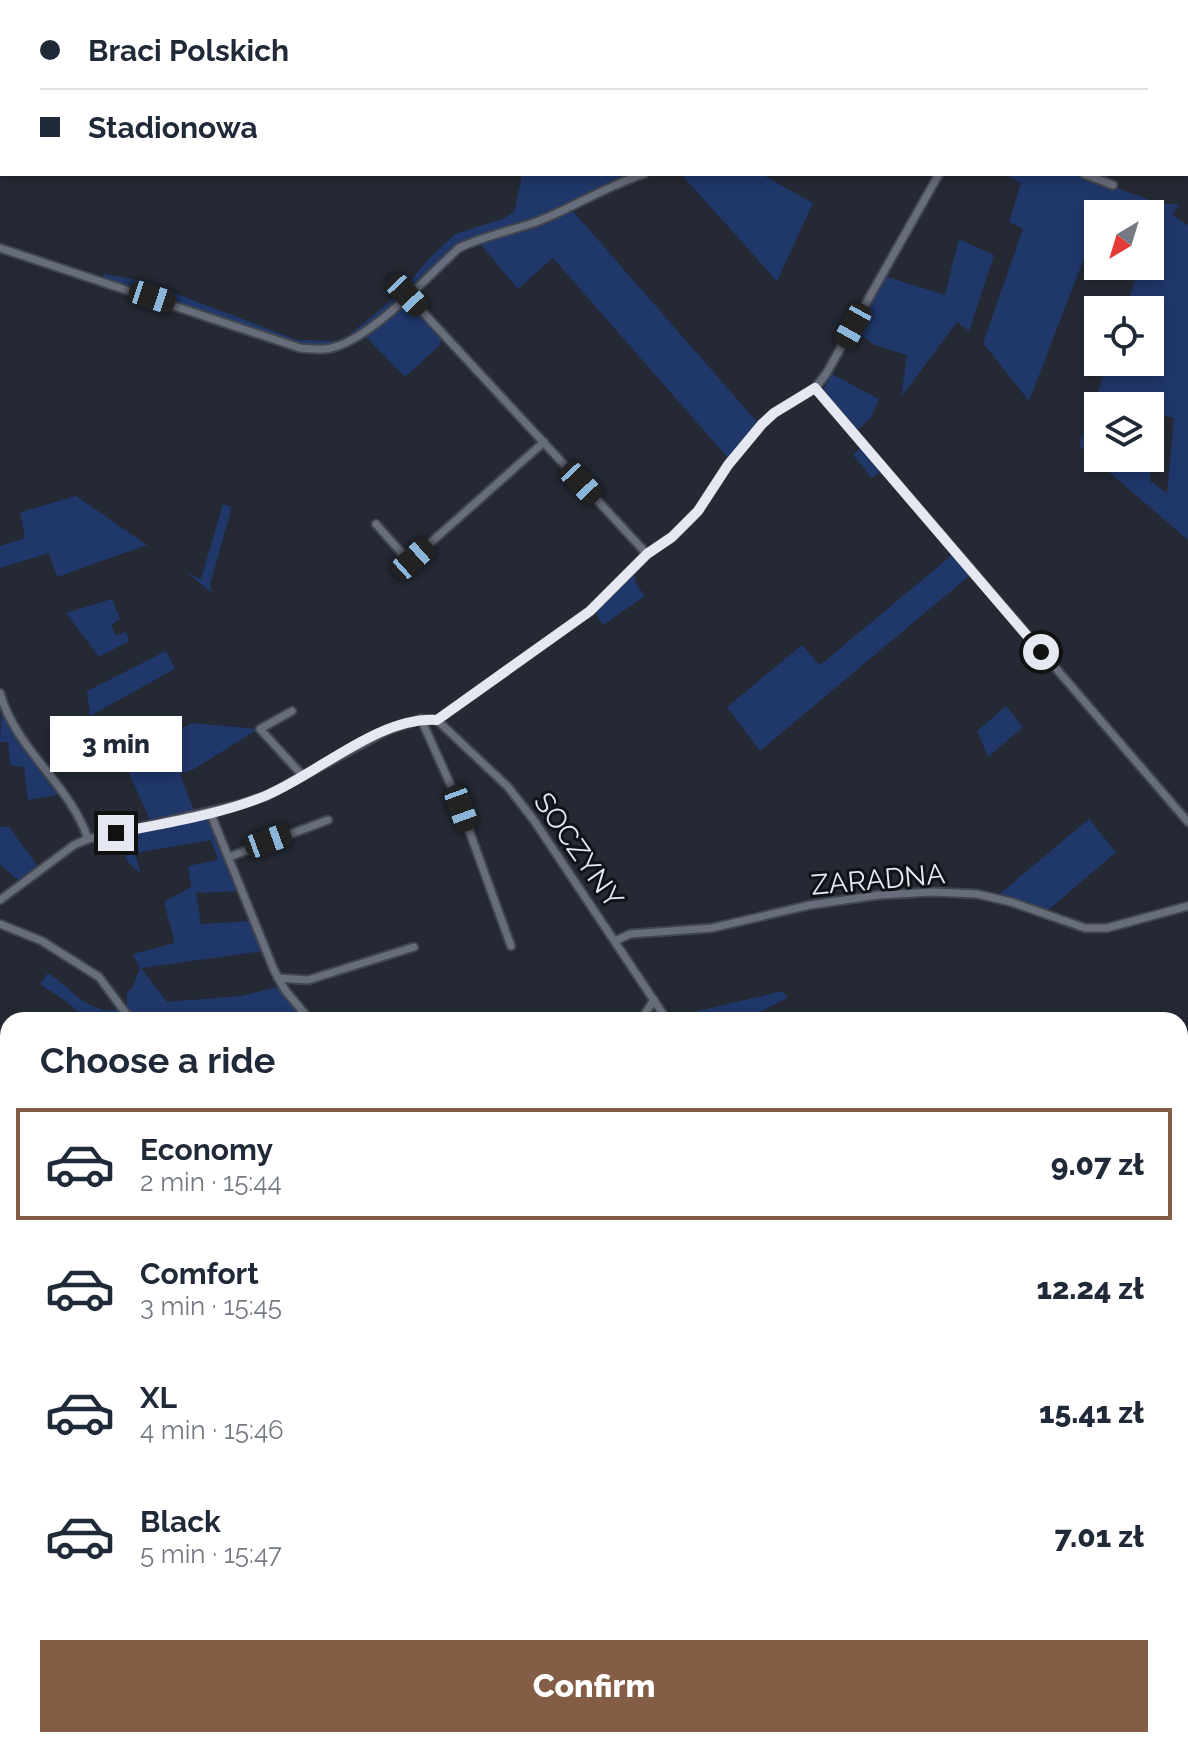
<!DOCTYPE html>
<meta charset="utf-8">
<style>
body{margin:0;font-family:Raleway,sans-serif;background:#f6f6f7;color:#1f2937;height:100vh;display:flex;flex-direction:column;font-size:30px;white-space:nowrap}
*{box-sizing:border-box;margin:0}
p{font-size:26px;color:#747a83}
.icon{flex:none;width:44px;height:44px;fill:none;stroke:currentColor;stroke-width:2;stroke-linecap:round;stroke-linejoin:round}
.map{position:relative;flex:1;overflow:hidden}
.side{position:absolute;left:0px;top:1012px;width:1188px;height:736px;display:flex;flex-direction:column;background:#fff;border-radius:24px 24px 0 0;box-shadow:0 4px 12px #0003}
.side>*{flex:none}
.hud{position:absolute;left:0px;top:0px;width:1188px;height:176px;box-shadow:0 4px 12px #0003;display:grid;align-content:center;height:176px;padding:0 40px;background:#fff}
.needle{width:52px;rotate:218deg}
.buttons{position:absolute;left:1084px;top:200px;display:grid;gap:16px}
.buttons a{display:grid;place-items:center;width:80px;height:80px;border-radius:0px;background:#fff;box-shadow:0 4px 12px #0003;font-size:40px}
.end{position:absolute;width:36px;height:36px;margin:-18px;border:10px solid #e5e8f0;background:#111;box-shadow:0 0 0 4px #111}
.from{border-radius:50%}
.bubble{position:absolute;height:56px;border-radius:0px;background:#fff;box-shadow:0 4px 12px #0003;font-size:26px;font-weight:800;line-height:56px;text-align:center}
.car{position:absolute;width:24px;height:48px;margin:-24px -12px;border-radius:10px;box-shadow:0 0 6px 2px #0007;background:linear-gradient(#222 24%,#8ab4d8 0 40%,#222 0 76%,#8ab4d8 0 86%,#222 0)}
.hud b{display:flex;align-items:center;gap:28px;height:76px;font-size:30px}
.hud b+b{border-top:2px solid #e0e1e3}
.hud i{width:20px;height:20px;background:#1f2937}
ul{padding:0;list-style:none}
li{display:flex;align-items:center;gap:24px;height:112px;margin:0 16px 12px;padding:0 24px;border:4px solid transparent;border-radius:0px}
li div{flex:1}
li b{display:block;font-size:30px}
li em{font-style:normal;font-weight:800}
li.on{border-color:#835d45}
li>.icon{width:72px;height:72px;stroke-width:1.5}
h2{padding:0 40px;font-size:36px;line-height:96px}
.action{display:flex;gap:16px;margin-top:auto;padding:16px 40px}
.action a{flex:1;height:92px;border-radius:0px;background:#835d45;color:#fff;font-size:32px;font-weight:800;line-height:92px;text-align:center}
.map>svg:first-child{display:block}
.green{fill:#20376a;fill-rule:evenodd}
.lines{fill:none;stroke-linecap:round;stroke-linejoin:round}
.stream{stroke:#3d5998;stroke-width:2}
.minor-casing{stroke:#41454f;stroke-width:11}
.tertiary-casing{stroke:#41454f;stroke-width:12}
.minor{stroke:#676d7a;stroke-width:7}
.tertiary{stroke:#676d7a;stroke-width:8}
.route{stroke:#e5e8f0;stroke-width:10}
.labels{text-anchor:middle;stroke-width:6;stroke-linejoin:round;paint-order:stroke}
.street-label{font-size:28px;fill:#e5e8f0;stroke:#0f1217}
</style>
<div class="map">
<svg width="1188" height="1748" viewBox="0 0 1188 1748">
<rect width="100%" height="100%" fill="#242934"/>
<g class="green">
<path d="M 522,174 L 634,174 L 536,218 L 488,232 L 461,243 L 361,334 L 334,345 L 318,348 L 296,344 L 102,279 L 104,274 L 143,281 L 297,340 L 335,341 L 349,335 L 400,293 L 427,261 L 455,234 L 505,218 L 515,210 Z"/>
<path d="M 681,174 L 761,174 L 813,203 L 777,281 Z"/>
<path d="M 1004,174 L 1078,174 L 1161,204 L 1179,204 L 1172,215 L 1188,225 L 1188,540 L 1079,446 L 1108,362 L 1150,362 L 1150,310 L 1125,310 L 1140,266 L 1150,266 L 1150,214 L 1098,214 L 1098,245 L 1092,244 L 1083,261 L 1029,401 L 983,343 L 1023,229 L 1009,222 L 1021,183 ZM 1098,406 L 1150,406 L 1150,458 L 1098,458 ZM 1153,413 L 1174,418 L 1167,493 L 1150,481 Z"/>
<path d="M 571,209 L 758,423 L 728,458 L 553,258 L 518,289 L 478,241 Z"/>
<path d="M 959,239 L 994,255 L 969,331 L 957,322 L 901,397 L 907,355 L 874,345 L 856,330 L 884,276 L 945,295 Z"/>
<path d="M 407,298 L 442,338 L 439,346 L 405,377 L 366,337 Z"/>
<path d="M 832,374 L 879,399 L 871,418 L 855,432 L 827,399 L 823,390 Z"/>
<path d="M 861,448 L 880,472 L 872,478 L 853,455 Z"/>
<path d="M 76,496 L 147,545 L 57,577 L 49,553 L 0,568 L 0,546 L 25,538 L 20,512 Z"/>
<path d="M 223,504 L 232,507 L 210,584 L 211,592 L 187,573 L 201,579 Z"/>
<path d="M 952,555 L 969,576 L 760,751 L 727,707 L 802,645 L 820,665 Z"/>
<path d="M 634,572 L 636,584 L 645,596 L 603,625 L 595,612 Z"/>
<path d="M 112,599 L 120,619 L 111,625 L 116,636 L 126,632 L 129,641 L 99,657 L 66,613 Z"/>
<path d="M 166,651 L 175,669 L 90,716 L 87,691 Z"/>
<path d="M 2,706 L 61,794 L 28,800 L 24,767 L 10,765 L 8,742 L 0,742 Z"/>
<path d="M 1006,706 L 1023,727 L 988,757 L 977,731 Z"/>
<path d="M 192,723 L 258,729 L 194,769 L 180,774 L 195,813 L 152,825 L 123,759 Z"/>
<path d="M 202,817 L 213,824 L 238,891 L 196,893 L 201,924 L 251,921 L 264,951 L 141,968 L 167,1002 L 241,996 L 278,987 L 307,1020 L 85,1020 L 71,1005 L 40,984 L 48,973 C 76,991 89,1019 127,1007 L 127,992 L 133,987 L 140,968 L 133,954 L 175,943 L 164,902 L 191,887 L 188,866 L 218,860 L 211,840 L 135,853 L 141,874 L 127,861 L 120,834 Z"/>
<path d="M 1089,819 L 1116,852 L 1047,911 L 997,896 Z"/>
<path d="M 0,827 L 9,827 L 39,868 L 20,882 L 0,864 Z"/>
<path d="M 783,991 L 787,998 L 745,1020 L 673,1020 L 672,1017 Z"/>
<path d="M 0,1206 L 8,1242 L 8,1299 L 0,1300 Z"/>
<path d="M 0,1486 L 8,1486 L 8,1514 L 5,1515 L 8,1581 L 0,1582 Z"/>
<path d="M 8,1655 L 8,1740 L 36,1740 L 38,1748 L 0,1748 L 0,1656 Z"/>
<path d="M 159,1740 L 301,1740 L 258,1748 L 236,1745 L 221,1748 L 160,1748 Z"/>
<path d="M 389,1740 L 540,1740 L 517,1745 L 517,1748 L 390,1748 Z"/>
<path d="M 646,1740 L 679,1740 L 680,1748 L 648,1748 Z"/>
</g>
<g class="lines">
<path class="stream" d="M 977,2 L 978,0"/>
<defs>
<g id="minor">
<path d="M 309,0 L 314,2"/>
<path d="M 1032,2 L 1033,0"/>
<path d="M 1152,2 L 1152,0"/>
<path d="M 1186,113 L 1188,116"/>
<path d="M 1084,174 L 1113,185"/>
<path d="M 0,248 L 300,348 C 313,349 325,351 338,346 C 376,333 427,277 459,248 C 484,236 510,231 536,222 C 573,208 606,186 644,174"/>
<path d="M 407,295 L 647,554"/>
<path d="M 815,388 L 1188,822"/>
<path d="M 376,524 L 407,559 L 411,560 L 544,442"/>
<path d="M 0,693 C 16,750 70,784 88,839"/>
<path d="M 292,711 L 260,729 L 303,776"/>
<path d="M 421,719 L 461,808 L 511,946"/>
<path d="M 437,720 L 590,611 L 647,554 L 672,537 L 698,511 L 728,465 L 762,424 L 774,413 L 815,388 L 826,374 L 939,174"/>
<path d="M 437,720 L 508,787 L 533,819 L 667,1020"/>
<path d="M 210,812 L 274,970 L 285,990 L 310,1020"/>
<path d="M 229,857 L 328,820"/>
<path d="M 0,900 L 74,845 L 88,839 L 237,805 L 266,796 L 388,730 L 421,719 L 437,720"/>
<path d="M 0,924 L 42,941 L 99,977 L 131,1020"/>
<path d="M 615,941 L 630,934 L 712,928 L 810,905 L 879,895 L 932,892 L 977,894 L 1011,902 L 1085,928 L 1107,928 L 1188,906"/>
<path d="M 278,978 L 308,980 L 414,947"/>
<path d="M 641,1020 L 654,1000"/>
<path d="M 0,1065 L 8,1064"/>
<path d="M 0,1333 L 6,1333 L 8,1330"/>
<path d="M 562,1740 L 564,1748"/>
<path d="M 1166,1740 L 1179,1740"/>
<path d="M 263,1748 L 317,1740"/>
<path d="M 1064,1748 L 1068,1740"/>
</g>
<g id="tertiary">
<path d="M 0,1194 L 8,1226"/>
<path d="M 98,1740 L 99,1748"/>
</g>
</defs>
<use href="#minor" class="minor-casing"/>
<use href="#tertiary" class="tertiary-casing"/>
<use href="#minor" class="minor"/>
<use href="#tertiary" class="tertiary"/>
</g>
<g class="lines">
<path class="route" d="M 116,833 C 165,823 219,815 265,796 C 318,774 379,716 437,720 L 590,611 L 647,554 L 672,537 L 698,511 L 728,465 L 762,424 L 774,413 L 815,388 L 1041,652"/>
</g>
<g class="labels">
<g class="street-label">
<text transform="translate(579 850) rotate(55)" y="10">SOCZYNY</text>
<text transform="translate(878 879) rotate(-5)" y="10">ZARADNA</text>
</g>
</g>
</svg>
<div class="buttons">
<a><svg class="needle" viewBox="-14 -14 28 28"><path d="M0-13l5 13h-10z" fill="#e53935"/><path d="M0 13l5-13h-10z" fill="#747a83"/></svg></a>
<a><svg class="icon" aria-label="locate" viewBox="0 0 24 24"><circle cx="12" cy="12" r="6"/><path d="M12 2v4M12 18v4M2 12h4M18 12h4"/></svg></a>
<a><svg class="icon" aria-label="layers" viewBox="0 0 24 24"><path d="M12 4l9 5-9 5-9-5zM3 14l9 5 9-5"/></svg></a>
</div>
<i class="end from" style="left:1041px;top:652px"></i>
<i class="end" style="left:116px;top:833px"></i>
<div class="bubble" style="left:50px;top:716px;width:132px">3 min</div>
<i class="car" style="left:407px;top:295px;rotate:137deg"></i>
<i class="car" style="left:152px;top:297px;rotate:108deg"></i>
<i class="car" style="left:853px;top:326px;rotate:209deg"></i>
<i class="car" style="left:581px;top:483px;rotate:137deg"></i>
<i class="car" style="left:413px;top:559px;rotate:48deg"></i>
<i class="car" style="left:461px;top:808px;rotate:160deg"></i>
<i class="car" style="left:268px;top:841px;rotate:70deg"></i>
<div class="hud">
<b><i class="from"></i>Braci Polskich</b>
<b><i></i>Stadionowa</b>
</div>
<section class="side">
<h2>Choose a ride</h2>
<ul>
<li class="on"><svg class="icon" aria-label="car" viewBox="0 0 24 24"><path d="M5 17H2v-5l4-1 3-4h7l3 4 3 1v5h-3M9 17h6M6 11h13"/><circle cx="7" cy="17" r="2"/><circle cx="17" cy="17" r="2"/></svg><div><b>Economy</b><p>2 min · 15:44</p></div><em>9.07 zł</em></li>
<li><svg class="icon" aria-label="car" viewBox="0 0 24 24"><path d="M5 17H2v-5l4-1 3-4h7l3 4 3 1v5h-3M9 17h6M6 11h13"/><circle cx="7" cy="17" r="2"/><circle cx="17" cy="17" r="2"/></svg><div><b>Comfort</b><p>3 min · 15:45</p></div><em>12.24 zł</em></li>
<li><svg class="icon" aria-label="car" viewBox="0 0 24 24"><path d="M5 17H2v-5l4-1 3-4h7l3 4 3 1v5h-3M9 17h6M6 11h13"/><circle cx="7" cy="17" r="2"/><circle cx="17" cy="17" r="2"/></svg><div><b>XL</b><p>4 min · 15:46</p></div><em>15.41 zł</em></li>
<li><svg class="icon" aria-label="car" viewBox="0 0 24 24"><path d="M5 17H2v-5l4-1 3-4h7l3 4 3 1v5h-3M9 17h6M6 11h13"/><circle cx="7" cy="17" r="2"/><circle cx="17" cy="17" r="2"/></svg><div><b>Black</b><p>5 min · 15:47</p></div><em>7.01 zł</em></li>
</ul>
<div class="action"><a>Confirm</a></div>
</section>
</div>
